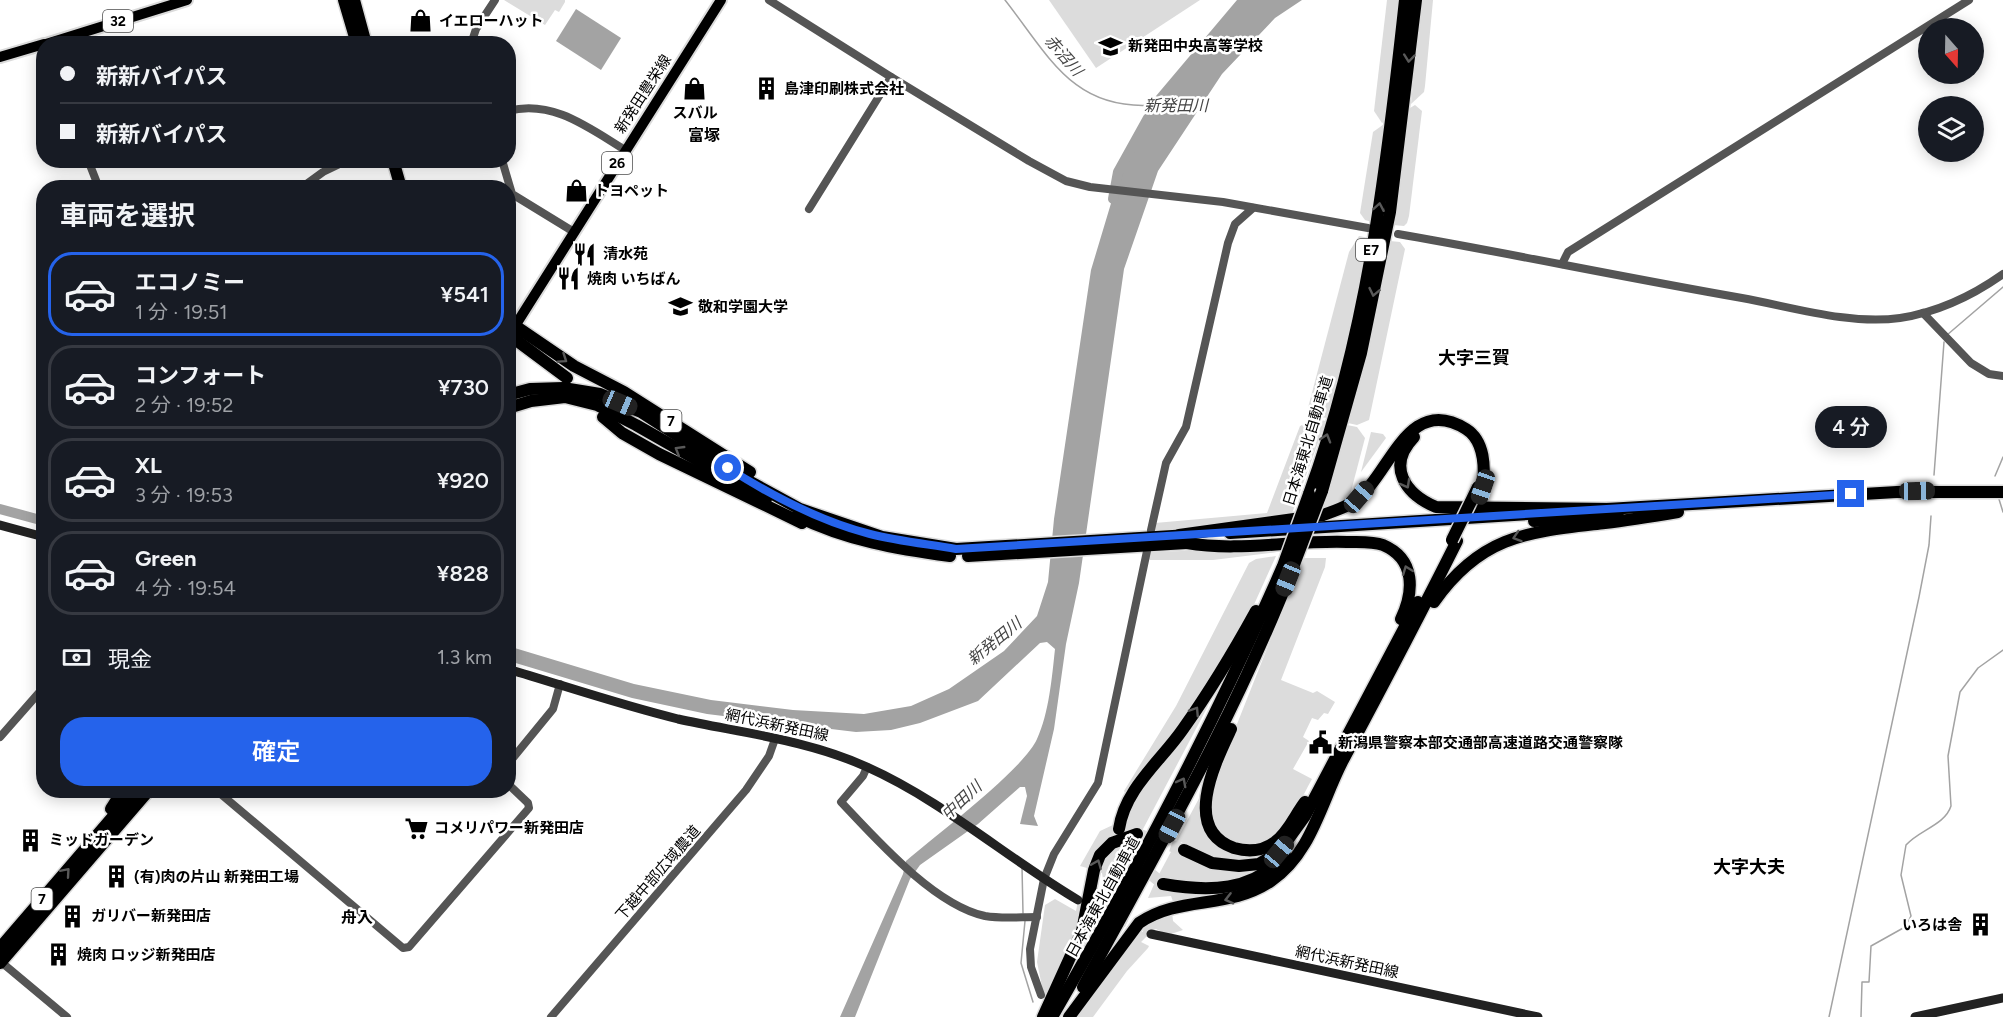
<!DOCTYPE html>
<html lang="ja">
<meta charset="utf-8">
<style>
body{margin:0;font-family:Figtree,"Noto Sans JP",sans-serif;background:#20242c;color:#f1f3f6;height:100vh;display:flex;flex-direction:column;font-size:22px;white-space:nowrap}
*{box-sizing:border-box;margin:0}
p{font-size:20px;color:#9ea1a6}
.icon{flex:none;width:33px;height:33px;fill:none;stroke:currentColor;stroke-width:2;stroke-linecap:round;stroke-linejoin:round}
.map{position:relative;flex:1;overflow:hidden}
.sheet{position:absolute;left:36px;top:180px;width:480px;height:618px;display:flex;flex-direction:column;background:#171b24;border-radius:24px;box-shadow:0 3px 15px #0003}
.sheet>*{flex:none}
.top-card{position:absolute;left:36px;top:36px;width:480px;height:132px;border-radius:24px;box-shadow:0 3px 15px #0003;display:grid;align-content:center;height:132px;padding:0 24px;background:#171b24}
.needle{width:39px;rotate:160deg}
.buttons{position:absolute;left:1918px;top:18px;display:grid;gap:12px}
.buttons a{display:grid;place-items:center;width:66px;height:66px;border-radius:50%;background:#171b24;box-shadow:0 3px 15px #0003;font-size:30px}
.end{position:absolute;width:27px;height:27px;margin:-14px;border:8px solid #2563eb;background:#fff;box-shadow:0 0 0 3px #fff}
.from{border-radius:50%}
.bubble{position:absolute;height:42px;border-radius:21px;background:#171b24;box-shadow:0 3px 15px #0003;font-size:20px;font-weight:600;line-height:42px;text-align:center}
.car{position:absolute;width:18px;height:36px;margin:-18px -9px;border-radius:8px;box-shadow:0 0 4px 2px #0007;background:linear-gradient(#222 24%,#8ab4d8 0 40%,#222 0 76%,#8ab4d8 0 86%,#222 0)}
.top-card b{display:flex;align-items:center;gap:21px;height:57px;font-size:22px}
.top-card b+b{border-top:2px solid #363941}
.top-card i{width:15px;height:15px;background:#f1f3f6}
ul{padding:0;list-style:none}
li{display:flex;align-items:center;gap:18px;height:84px;margin:0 12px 9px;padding:0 12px;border:3px solid #363941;border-radius:24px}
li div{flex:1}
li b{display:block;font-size:22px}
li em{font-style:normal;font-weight:600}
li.on{border-color:#2563eb}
li>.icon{width:54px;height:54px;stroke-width:1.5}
h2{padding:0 24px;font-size:27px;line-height:72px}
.pay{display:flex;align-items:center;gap:15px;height:66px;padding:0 24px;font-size:22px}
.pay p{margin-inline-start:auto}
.action{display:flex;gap:12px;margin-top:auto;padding:12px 24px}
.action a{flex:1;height:69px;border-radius:24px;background:#2563eb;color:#fff;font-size:24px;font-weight:600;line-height:69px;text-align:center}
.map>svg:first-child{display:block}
.green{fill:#dcdcdc}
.water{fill:#a3a3a3}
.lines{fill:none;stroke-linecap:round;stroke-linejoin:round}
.stream{stroke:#a3a3a3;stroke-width:1.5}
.river{stroke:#a3a3a3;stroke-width:10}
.secondary-tunnel{stroke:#d9d9d9;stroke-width:9;stroke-dasharray:9 4.5;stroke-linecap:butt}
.motorway-tunnel{stroke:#d9d9d9;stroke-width:12;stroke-dasharray:12 6;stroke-linecap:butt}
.primary-casing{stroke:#dbdbdb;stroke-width:14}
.trunk-casing{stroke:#dbdbdb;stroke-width:15}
.motorway-casing{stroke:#dbdbdb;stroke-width:15}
.tertiary{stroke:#555;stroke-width:8}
.secondary{stroke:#222;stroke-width:9}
.primary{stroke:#000;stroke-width:10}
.trunk{stroke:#000;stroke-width:12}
.motorway{stroke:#000;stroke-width:12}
.motorway-bridge-casing{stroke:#dbdbdb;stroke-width:15;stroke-linecap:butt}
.motorway-bridge{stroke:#000;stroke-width:12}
.oneway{stroke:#595959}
.route{stroke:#2563eb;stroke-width:8}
.labels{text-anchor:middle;stroke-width:5;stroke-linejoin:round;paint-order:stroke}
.shield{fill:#fff;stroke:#4c4c4c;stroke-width:1.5}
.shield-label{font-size:14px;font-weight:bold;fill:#000}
.poi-label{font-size:15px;font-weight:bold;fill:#000;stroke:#fff;text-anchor:start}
.street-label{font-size:15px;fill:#000;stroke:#fff}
.water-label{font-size:16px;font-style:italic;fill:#444;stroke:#fff}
.neighbourhood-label{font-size:16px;font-weight:bold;fill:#000;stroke:#fff}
.quarter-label{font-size:18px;font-weight:bold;fill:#000;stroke:#fff}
</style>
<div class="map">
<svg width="2003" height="1017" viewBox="0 0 2003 1017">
<rect width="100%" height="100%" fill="#fff"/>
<g class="green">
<path d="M 504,0 L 565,0 L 565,2 L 559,12 L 555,10 L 545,25 Z"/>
<path d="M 1049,0 L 1200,0 L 1096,68 Z"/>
<path d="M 1387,0 L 1399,0 L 1387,120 L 1382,123 L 1374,111 Z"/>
<path d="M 1421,0 L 1433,0 L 1425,86 L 1424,92 L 1411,104 Z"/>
<path d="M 1415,105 L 1422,111 L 1409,216 L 1407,223 L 1404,226 L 1393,225 L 1410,108 Z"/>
<path d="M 1387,122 L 1372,222 L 1365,220 L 1360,213 L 1373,132 Z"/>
<path d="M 1359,236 L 1369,238 L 1351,330 L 1327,418 L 1315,416 L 1308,408 L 1349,252 Z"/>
<path d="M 1390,241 L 1400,242 L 1405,249 L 1369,420 L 1357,425 L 1348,423 L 1375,317 Z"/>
<path d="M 1315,419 L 1326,421 L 1291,516 L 1154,532 L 1155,523 L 1267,513 L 1300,426 Z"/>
<path d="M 1347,425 L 1357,427 L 1365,438 L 1349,499 L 1320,512 Z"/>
<path d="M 1371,432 L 1383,434 L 1386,438 L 1361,472 Z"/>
<path d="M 1278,548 L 1277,552 L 1213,560 L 1150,560 L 1147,557 L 1149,552 Z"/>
<path d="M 1276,556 L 1247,620 L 1207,687 L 1126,794 L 1124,791 L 1176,706 L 1249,563 L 1256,559 Z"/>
<path d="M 1303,558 L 1326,558 L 1325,567 L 1281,680 L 1313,693 L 1317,691 L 1335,702 L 1328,714 L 1324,713 L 1318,720 L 1312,718 L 1303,737 L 1309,741 L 1293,769 L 1312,779 C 1301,798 1291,825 1274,837 C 1248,856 1216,840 1211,810 C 1209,803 1212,794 1212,787 Z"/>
<path d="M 1208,706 L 1143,829 L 1124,831 C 1129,789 1174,743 1200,709 Z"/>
<path d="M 1203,791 L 1203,805 L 1225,847 L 1273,848 C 1248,876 1208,856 1181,842 L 1178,846 L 1174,845 Z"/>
<path d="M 1115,824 L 1117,833 L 1097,849 L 1087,868 L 1080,866 L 1100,831 Z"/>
<path d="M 1121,840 L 1128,856 L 1111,888 L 1107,887 L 1105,891 L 1102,873 L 1095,870 L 1097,864 Z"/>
<path d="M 1173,848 L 1216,866 L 1263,865 C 1243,892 1193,884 1163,882 L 1157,878 Z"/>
<path d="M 1297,850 L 1238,895 L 1174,904 L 1171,896 L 1148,898 L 1156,880 L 1221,893 Z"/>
<path d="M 1055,899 L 1076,911 L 1078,901 L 1082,903 L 1074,941 L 1045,1001 L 1037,962 L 1045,905 Z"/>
<path d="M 1172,912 L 1173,921 L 1183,930 L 1168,935 L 1156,929 L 1150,932 L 1139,928 Z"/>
<path d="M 1137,929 L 1148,935 L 1141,942 L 1149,946 L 1148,948 L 1127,971 L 1093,1017 L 1074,1017 Z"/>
</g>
<g class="water">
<path d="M 1237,0 L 1302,0 L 1275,18 L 1222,74 L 1158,171 L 1124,269 L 1079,583 L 1066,644 L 1054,729 L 1034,816 L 1038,826 L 1020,824 L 1027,796 L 1025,787 L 1020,787 L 978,824 L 920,865 L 910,879 L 855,1017 L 840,1017 L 903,874 L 906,861 C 936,835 1023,770 1037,739 C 1049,713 1052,677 1055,649 L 1047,642 L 1040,643 L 978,701 L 920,723 L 891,730 L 856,732 L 707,714 L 632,698 L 509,661 L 508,646 L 634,684 L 711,700 L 793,710 L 864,714 L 911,706 L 949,689 L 1004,651 L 1037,616 L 1048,582 L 1054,519 L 1091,270 L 1121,170 L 1156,96 Z"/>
<path d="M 576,9 L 621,38 L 601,70 L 556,41 Z"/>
</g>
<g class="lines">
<g class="stream">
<path d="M 1005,0 C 1049,56 1073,111 1154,105"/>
<path d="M 1947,335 L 2003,287"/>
<path d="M 1934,475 L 1944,342"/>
<path d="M 1995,476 L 2003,457"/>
<path d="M 1998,496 L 2003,512"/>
<path d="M 1022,867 L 1023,913"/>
<path d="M 1025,921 L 1021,963 L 1033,1002"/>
<path d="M 1829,1017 L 1919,597 L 1929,545 L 1931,516"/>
<path d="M 1861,1017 L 1862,982 L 1869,982 L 1871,946 L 1905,927 L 1911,916 L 1901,875 L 1906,845 C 1919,830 1945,825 1951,806 L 1948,756 L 1960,692 L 1978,668 L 2003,650"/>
</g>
<g class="river">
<path d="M 1113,199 L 1118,172 L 1148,118"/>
<path d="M 0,509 L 44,521"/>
</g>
<path class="secondary-tunnel" d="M 1082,902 L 1151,934"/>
<g class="motorway-tunnel">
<path d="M 1120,832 L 1126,854 L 1163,884"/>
<path d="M 1137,834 L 1184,850"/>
</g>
<defs>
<g id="primary">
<path d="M 46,44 L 187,0"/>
<path d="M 0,57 L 44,44"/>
<path d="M 515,326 L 721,0"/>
</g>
<g id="trunk">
<path d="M 344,0 L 357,44"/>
<path d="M 354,0 L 366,44"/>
<path d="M 393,160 L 401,188"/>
<path d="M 508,321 L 574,366 L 624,392 L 750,472"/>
<path d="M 508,334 L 567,378"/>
<path d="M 508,395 L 530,389 L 563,388 L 600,394 L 641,412 L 745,479 L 800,509 L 882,537 L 956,549 L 1189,535"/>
<path d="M 508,408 L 531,401 L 565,397 L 597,405 L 636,425 L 766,499"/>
<path d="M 603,417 L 622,433 L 659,454 L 802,523"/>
<path d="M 1607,509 L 1897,492 L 2003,492"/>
<path d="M 797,516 C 846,540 897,549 950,556"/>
<path d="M 1534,521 L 1618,516"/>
<path d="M 1230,533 L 1545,513"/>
<path d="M 968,556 L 1187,543"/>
<path d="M 111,809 L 123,790"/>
<path d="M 0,948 L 136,790"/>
<path d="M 0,963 L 149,790"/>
</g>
<g id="motorway">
<path d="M 1414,437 C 1386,466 1405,494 1436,507 L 1617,509"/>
<path d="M 1322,491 L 1361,353 L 1390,212 L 1416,0"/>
<path d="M 1309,494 C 1367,336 1387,166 1405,0"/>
<path d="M 1179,535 L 1323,515 C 1335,511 1350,506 1360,497 C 1391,469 1410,394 1466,429 C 1485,441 1485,467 1483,487"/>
<path d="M 1187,543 C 1237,552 1295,540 1347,542 C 1358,542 1373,541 1383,545 C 1416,559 1414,592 1401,619"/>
<path d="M 1434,602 C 1482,534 1529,532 1605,523 C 1630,520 1654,516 1678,512"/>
<path d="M 1231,729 C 1216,761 1181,830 1234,848 C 1248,852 1263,851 1275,842 C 1288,833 1295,815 1305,802"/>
<path d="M 1119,829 C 1125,788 1161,761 1183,729 C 1210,691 1234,651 1256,611"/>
<path d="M 1184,850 L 1212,863 L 1239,866 L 1259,864 L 1279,852 L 1305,816 L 1418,602"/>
<path d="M 1163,884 C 1208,892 1253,892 1285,855"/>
<path d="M 1083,987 C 1158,849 1236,714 1293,567"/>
<path d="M 1043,1017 L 1082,931 L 1094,870 L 1100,855 L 1112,843 L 1137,834"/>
<path d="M 1052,1017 C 1137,870 1215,722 1283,566"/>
<path d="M 1069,1017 L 1139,923 C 1180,895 1228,910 1271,881 C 1311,854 1321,803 1342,762 C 1381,689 1420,615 1457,541"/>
</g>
</defs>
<use href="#primary" class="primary-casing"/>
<use href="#trunk" class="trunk-casing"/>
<use href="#motorway" class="motorway-casing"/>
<g class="tertiary">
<path d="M 769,0 L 891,77 L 1029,161 L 1066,181 L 1090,187 L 1223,202 L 1368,228"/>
<path d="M 471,44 L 476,29 L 495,0"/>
<path d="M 508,111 C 552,99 589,128 625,150"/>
<path d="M 88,160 L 99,188"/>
<path d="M 502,160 L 512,194 L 574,232"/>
<path d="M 301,188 L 323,172 L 348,160"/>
<path d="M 809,209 L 891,77"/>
<path d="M 1398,234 C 1513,254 1627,278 1742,298 C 1792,307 1849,325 1900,318 C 1938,312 1972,296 2003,274"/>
<path d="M 1562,264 L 1568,252 L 1969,0"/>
<path d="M 1923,313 L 1971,363 L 1989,374 L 2003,376"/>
<path d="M 1151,530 L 1166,463 L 1186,427 L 1228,243 L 1235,224 L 1253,208"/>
<path d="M 0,737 L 44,687"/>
<path d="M 508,764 L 553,709 L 560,684"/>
<path d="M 867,767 L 863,776 L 841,802 C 876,839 934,905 985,916 C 1002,919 1020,917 1037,917"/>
<path d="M 216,790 L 403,948 L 409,947 L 529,808 L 528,803 L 508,784"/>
<path d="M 0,961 L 67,1017"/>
<path d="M 1041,995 L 1031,967 L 1030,949 L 1044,879 L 1054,854 L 1098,783 L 1147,551"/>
<path d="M 551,1017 L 746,790 L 769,756 L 775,739"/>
</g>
<g class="secondary">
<path d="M 0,525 L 44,537"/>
<path d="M 508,669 C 565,686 621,705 678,719 C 742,733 808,740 867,767 C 943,801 1007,858 1078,900"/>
<path d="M 1151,934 L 1538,1017"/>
<path d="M 1915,1017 L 2003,998"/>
</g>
<use href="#primary" class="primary"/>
<use href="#trunk" class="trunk"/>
<use href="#motorway" class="motorway"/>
<defs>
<g id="motorway-bridge">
<path d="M 1452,540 L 1478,487"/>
<path d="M 1283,566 L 1309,494"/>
<path d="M 1293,567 L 1322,491"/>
</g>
</defs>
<use href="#motorway-bridge" class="motorway-bridge-casing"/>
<use href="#motorway-bridge" class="motorway-bridge"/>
</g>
<defs><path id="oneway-chevron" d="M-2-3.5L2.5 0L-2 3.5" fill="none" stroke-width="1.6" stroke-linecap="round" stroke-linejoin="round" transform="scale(1.5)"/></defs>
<g class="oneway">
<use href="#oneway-chevron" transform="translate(1409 58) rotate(96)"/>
<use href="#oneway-chevron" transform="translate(1379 207) rotate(-80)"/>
<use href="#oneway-chevron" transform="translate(1374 292) rotate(102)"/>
<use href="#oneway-chevron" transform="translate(563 359) rotate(34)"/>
<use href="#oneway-chevron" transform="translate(1326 438) rotate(-73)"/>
<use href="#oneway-chevron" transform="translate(679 450) rotate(-149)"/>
<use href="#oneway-chevron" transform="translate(1406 484) rotate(61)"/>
<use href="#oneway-chevron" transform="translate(1517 537) rotate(162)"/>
<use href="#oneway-chevron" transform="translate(1407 570) rotate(-111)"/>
<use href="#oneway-chevron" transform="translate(1195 711) rotate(-57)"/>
<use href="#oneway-chevron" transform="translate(1182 782) rotate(-62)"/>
<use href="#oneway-chevron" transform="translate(1097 864) rotate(-68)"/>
<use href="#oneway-chevron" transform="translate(66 872) rotate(-49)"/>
<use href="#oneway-chevron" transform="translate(1229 899) rotate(166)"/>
</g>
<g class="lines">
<path class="route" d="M 728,468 C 772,496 819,521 870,534 C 898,541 927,544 956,549 L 1851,494"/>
</g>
<defs>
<symbol id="shop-bare" viewBox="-9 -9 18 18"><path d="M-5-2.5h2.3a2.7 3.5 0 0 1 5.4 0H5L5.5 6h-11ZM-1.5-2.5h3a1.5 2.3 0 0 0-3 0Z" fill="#000" stroke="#fff" stroke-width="2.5" paint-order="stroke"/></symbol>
<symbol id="school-bare" viewBox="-9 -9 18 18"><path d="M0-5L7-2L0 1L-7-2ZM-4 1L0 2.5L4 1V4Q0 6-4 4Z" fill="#000" stroke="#fff" stroke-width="2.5" paint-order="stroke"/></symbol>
<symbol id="building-bare" viewBox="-9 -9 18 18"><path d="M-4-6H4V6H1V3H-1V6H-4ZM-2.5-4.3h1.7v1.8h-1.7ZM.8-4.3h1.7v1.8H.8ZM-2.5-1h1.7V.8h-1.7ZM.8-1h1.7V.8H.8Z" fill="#000" stroke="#fff" stroke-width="2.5" paint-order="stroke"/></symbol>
<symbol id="restaurant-bare" viewBox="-9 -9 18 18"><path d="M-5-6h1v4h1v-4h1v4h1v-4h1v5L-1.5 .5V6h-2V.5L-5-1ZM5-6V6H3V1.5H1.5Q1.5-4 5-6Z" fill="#000" stroke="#fff" stroke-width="2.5" paint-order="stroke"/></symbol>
<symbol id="university-bare" viewBox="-9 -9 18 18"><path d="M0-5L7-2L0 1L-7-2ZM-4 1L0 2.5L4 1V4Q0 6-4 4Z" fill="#000" stroke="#fff" stroke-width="2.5" paint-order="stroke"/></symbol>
<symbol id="civic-bare" viewBox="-9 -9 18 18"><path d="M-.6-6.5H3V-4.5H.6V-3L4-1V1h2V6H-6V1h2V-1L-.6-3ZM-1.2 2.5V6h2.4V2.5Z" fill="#000" stroke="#fff" stroke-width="2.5" paint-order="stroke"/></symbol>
<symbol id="supermarket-bare" viewBox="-9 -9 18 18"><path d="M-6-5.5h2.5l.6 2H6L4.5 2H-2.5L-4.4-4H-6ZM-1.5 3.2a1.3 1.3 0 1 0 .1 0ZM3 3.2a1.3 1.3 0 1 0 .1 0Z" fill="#000" stroke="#fff" stroke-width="2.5" paint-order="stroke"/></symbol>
</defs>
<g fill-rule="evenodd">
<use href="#shop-bare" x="404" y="4" width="33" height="33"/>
<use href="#school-bare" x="1094" y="30" width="33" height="33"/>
<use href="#shop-bare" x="678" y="72" width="33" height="33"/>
<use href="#building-bare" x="750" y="72" width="33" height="33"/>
<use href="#shop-bare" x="560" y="174" width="33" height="33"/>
<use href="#restaurant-bare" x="568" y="238" width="33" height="33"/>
<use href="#restaurant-bare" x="552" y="262" width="33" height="33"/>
<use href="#university-bare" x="664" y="290" width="33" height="33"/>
<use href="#civic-bare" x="1304" y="726" width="33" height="33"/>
<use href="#supermarket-bare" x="400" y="812" width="33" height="33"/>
<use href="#building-bare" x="14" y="824" width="33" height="33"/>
<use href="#building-bare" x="100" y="860" width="33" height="33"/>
<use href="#building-bare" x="56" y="900" width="33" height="33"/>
<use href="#building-bare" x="1964" y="908" width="33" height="33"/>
<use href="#building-bare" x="42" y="938" width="33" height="33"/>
</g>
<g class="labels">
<g class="shield">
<rect x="103" y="10" width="30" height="22" rx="4.5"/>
<rect x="602" y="152" width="30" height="22" rx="4.5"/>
<rect x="1356" y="239" width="30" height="22" rx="4.5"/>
<rect x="660.5" y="410" width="21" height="22" rx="4.5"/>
<rect x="31.5" y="888" width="21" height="22" rx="4.5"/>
</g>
<g class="shield-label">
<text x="118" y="26">32</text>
<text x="617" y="168">26</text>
<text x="1371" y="255">E7</text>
<text x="671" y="426">7</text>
<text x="42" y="904">7</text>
</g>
<g class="poi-label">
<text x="439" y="26">イエローハット</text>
<text x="1128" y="51">新発田中央高等学校</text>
<text x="784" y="94">島津印刷株式会社</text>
<text x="695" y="118" text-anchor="middle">スバル</text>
<text x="594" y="196">トヨペット</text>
<text x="603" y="259">清水苑</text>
<text x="587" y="284">焼肉 いちばん</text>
<text x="698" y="312">敬和学園大学</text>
<text x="1338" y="748">新潟県警察本部交通部高速道路交通警察隊</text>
<text x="434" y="833">コメリパワー新発田店</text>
<text x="49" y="845">ミッドガーデン</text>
<text x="134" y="882">(有)肉の片山 新発田工場</text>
<text x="91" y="921">ガリバー新発田店</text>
<text x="1962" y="930" text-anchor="end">いろは舎</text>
<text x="77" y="960">焼肉 ロッジ新発田店</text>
</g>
<g class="street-label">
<text transform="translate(643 94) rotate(-57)" y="5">新発田豊栄線</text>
<text transform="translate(1308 441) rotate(-73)" y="5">日本海東北自動車道</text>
<text transform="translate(777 725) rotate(12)" y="5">網代浜新発田線</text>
<text transform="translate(658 873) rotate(-49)" y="5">下越中部広域農道</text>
<text transform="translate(1103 897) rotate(-61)" y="5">日本海東北自動車道</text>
<text transform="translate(1347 962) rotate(12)" y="5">網代浜新発田線</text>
</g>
<g class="water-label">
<text transform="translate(1064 55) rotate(49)" y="6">赤沼川</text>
<text x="1176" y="111">新発田川</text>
<text transform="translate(994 641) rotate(-39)" y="6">新発田川</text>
<text transform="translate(961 800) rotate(-43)" y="6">中田川</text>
</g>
<g class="neighbourhood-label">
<text x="704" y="141">富塚</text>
<text x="357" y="923">舟入</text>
</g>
<g class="quarter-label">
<text x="1474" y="364">大字三賀</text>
<text x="1749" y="873">大字大夫</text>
</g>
</g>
</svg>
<div class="buttons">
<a><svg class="needle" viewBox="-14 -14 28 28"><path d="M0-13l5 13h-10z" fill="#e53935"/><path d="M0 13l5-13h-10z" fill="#9ea1a6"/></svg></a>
<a><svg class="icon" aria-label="layers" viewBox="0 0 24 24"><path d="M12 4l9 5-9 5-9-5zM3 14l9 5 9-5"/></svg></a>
</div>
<i class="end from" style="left:728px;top:468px"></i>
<i class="end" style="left:1851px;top:494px"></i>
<div class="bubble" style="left:1815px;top:406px;width:72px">4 分</div>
<i class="car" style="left:620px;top:403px;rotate:113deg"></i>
<i class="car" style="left:1483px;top:487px;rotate:199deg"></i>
<i class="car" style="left:1917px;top:491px;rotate:89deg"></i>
<i class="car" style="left:1359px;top:497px;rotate:41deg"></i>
<i class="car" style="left:1288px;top:579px;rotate:202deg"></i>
<i class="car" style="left:1172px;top:826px;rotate:208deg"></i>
<i class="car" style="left:1279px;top:852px;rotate:40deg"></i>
<div class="top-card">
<b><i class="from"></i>新新バイパス</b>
<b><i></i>新新バイパス</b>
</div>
<section class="sheet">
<h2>車両を選択</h2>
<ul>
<li class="on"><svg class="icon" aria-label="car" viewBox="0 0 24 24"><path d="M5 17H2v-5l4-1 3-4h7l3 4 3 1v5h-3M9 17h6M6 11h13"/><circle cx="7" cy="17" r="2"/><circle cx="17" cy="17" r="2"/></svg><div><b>エコノミー</b><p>1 分 · 19:51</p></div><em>¥541</em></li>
<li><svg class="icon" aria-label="car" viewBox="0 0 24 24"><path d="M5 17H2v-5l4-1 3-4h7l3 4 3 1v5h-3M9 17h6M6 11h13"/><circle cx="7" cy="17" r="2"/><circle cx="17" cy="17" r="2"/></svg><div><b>コンフォート</b><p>2 分 · 19:52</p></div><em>¥730</em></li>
<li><svg class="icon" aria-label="car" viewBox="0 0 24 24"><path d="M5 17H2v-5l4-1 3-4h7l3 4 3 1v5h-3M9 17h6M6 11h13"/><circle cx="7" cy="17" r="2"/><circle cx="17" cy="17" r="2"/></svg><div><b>XL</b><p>3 分 · 19:53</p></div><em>¥920</em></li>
<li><svg class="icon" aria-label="car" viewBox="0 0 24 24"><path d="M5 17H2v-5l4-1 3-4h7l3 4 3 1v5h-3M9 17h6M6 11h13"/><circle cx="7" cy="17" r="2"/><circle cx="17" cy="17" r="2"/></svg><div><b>Green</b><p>4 分 · 19:54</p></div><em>¥828</em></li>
</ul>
<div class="pay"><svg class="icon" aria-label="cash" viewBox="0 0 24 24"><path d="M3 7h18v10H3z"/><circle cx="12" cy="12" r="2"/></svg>現金<p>1.3 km</p></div>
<div class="action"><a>確定</a></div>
</section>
</div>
